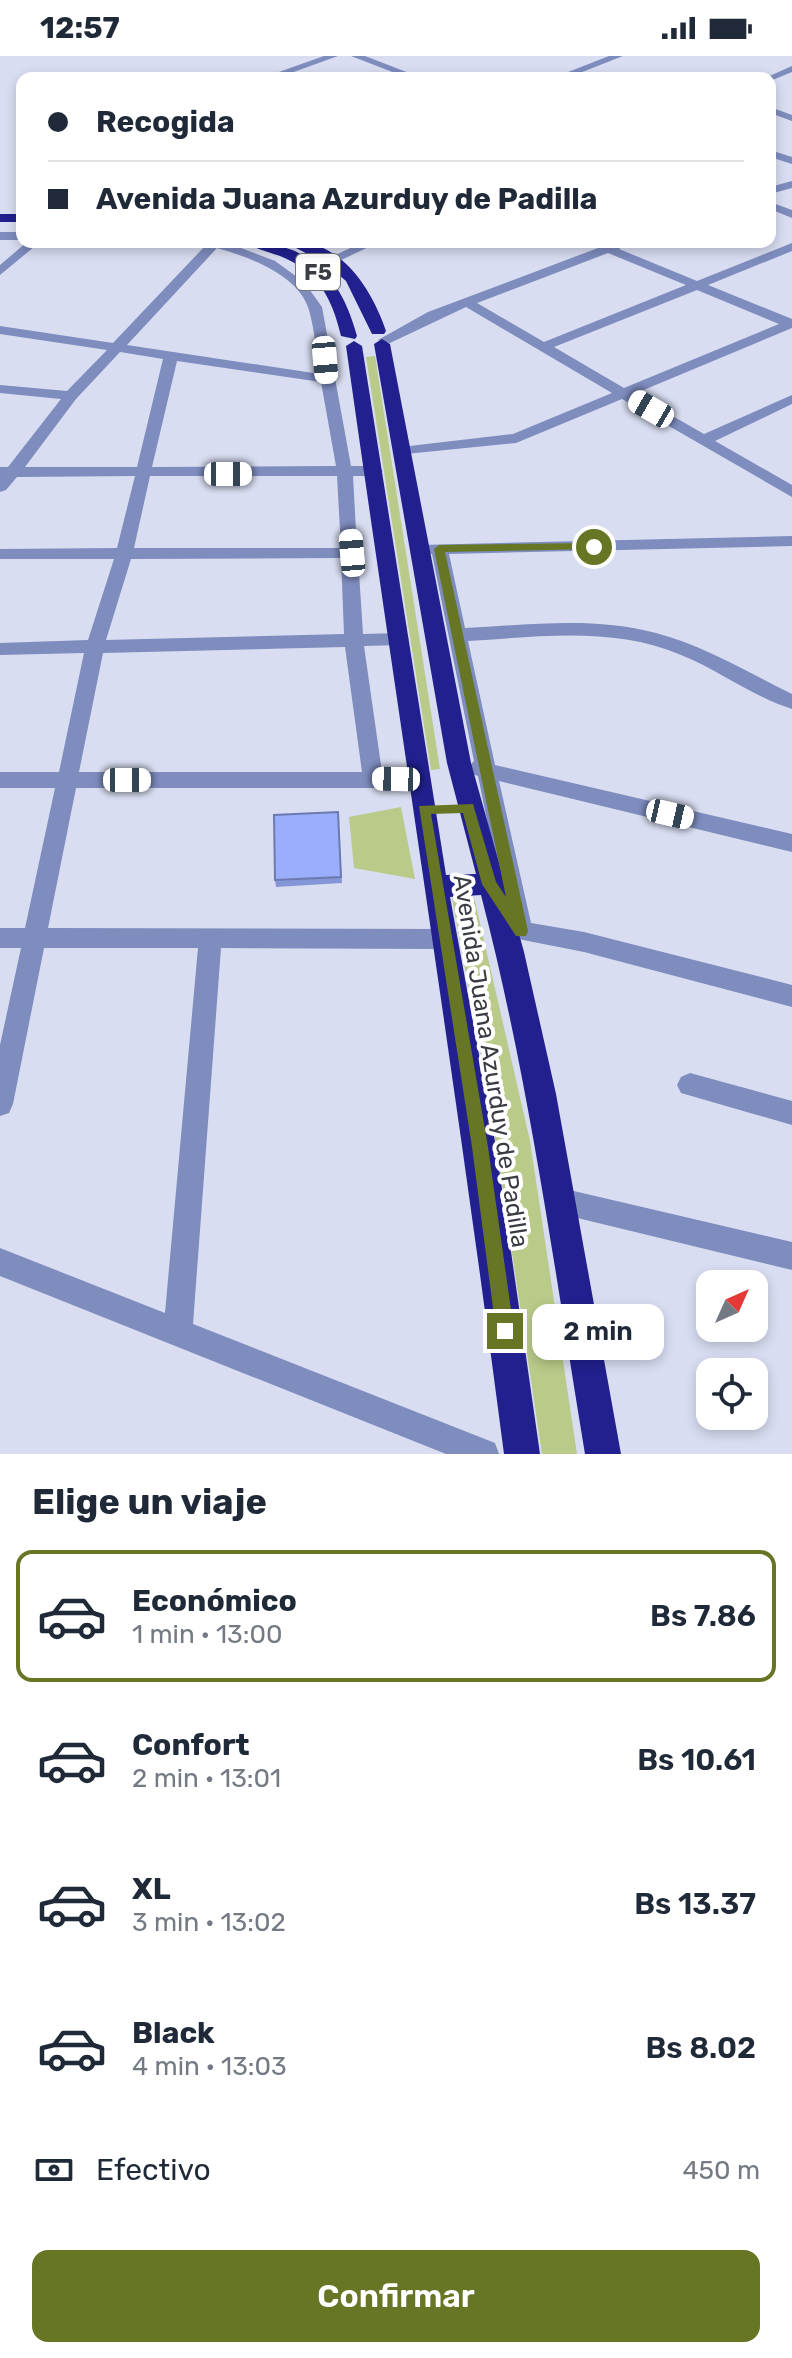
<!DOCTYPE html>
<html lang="es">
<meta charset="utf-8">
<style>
body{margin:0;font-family:Rubik,sans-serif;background:#f2f2f3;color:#1f2937;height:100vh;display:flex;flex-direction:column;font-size:30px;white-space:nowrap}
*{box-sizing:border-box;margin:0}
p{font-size:26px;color:#747a83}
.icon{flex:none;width:44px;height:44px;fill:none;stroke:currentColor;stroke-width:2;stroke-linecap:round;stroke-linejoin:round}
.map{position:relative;height:1398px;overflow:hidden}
.drawer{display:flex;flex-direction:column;background:#fff;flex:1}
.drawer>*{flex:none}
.guide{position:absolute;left:16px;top:16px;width:760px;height:176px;border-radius:16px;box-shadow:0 4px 12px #0003;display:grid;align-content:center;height:176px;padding:0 32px;background:#fff}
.needle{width:52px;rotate:45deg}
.buttons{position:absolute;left:696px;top:1214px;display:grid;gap:16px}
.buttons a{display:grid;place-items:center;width:72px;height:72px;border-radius:16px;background:#fff;box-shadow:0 4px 12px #0003;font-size:40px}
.end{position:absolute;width:36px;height:36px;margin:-18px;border:10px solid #667624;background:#fff;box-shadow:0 0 0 4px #fff}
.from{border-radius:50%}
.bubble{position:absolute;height:56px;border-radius:16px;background:#fff;box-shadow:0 4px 12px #0003;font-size:26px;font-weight:600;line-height:56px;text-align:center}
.car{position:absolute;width:24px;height:48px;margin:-24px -12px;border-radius:10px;box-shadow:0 0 6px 2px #0007;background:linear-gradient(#fff 24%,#345 0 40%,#fff 0 76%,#345 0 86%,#fff 0)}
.guide b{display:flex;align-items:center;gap:28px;height:76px;font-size:30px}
.guide b+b{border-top:2px solid #e0e1e3}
.guide i{width:20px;height:20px;background:#1f2937}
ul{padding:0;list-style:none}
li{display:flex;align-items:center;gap:24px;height:132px;margin:0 16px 12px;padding:0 16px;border:4px solid transparent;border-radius:16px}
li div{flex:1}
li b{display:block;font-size:30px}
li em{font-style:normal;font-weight:600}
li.active{border-color:#667624}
li>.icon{width:72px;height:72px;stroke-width:1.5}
h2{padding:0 32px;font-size:36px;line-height:96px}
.pay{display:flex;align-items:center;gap:20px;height:88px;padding:0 32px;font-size:30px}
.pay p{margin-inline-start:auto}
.button{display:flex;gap:16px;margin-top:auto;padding:16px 32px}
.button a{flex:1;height:92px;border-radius:16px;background:#667624;color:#fff;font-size:32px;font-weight:600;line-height:92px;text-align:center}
.status{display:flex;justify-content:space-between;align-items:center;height:56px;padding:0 40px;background:#fff;direction:ltr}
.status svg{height:22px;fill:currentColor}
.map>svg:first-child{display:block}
.green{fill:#baca89}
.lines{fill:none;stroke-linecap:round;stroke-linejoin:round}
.minor{fill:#7e8cbe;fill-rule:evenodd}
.highway{fill:#21208e;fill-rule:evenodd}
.wall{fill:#8596d8}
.building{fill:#9baefb;stroke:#6c7ab0;stroke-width:2}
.route{fill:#667624}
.labels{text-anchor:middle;stroke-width:8;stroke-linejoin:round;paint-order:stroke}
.shield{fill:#fff;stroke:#75767c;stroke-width:2}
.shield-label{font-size:22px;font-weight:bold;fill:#3a3c44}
.street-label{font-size:24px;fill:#3a3c44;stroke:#fff}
</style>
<div class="status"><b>12:57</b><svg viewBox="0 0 49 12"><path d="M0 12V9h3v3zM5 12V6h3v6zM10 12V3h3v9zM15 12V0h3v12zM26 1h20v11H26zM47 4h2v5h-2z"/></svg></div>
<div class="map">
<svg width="792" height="1398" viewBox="0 0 792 1398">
<rect width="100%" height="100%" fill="#d8ddf1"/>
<g class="green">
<path d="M 375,300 L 440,713 L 431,714 L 366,301 Z"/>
<path d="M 401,751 L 415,823 L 354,812 L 349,761 Z"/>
<path d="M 474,841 L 530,1085 L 577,1398 L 542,1398 L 489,1042 L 452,842 Z"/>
</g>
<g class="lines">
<g class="minor">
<path d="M 324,0 L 338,0 L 277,22 L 262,22 Z"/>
<path d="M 351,0 L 365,0 L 422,22 L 408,22 Z"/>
<path d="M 609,0 L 623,0 L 567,22 L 553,22 Z"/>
<path d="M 792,10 L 792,16 L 770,25 L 765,22 Z"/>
<path d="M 770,51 L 792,59 L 792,65 L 770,57 Z"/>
<path d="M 770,94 L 792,101 L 792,108 L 770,101 Z"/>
<path d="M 792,125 L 792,132 L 770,138 L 770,131 Z"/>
<path d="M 770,146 L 792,154 L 792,162 L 770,153 Z"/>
<rect x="0" y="176" width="22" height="8"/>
<path d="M 27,186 L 40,186 L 0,219 L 0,209 Z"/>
<path d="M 197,186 L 228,187 L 275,205 L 304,226 L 322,251 L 351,410 L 375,410 L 383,415 L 375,420 L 353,420 L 357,493 L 360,497 L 358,501 L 363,578 L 400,577 L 409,583 L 400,589 L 364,590 L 382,716 L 426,718 L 429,724 L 426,730 L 419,732 L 76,732 L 48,872 L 443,873 L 451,876 L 454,883 L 451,890 L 443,893 L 221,892 L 193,1268 L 495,1387 L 499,1398 L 446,1398 L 0,1220 L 0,1192 L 165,1257 L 198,892 L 44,892 L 13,1048 L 9,1057 L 0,1060 L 0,989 L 21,892 L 0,892 L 0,872 L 25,872 L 55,732 L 0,732 L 0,716 L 59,716 L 84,597 L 0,599 L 0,587 L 88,584 L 114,503 L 0,503 L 0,493 L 117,492 L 135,420 L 17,421 L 6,434 L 0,436 L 0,411 L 8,411 L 61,343 L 0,337 L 0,329 L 67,335 L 107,294 L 0,278 L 0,270 L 113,287 L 205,190 ZM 217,192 C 249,201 299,219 309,254 C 315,275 316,297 320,318 L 127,289 ZM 120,296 L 163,303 L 137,411 L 25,411 L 76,343 ZM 177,305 L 321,326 L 336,410 L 152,411 ZM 150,420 L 337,420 L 341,492 L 134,492 ZM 341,502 L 344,578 L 106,584 L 131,503 ZM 345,591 L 362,716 L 79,716 L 103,597 Z"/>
<path d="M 363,186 L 379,186 L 335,207 L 325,204 Z"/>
<path d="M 615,186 L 632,186 L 619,193 L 697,225 L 792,187 L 792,195 L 708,229 L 792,263 L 792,272 L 634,338 L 704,378 L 792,339 L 792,348 L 715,385 L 792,429 L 792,441 L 622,343 L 516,387 L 396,399 L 396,393 L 401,391 L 513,378 L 612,337 L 466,251 L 390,287 L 378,284 L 428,256 L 598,192 L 599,188 ZM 608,197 L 686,229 L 544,286 L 477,247 ZM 697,234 L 779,268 L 624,332 L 554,291 Z"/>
<path d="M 792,480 L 792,490 L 449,498 L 465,572 C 528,569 594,560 656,577 C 705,590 747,616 792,638 L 792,653 C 753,641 719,614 681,599 C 613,570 539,581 468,585 L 495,709 L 792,778 L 792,796 L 499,725 L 531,867 L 584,876 L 792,929 L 792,951 L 584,896 L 513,882 L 503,865 L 506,858 L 478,720 L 470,717 L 467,712 L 474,705 L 432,498 L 420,497 L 420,489 Z"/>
<path d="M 690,1017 L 792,1045 L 792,1069 L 681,1037 L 677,1029 L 681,1021 Z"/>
<path d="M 561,1132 L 792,1186 L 792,1214 L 561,1158 L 552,1154 L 548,1145 L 552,1136 Z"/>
</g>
<g class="highway">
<rect x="0" y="158" width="22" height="8"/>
<path d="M 246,186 C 310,186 341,221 357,280 L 355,283 L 341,280 C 332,242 318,215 280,200 C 269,196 254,193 246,186 Z"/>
<path d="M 296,186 C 343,186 373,236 386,275 L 384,278 L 372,278 L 346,225 L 325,207 L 296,192 Z"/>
<path d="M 382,283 L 390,288 L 471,707 L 524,896 L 556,1038 L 621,1398 L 585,1398 C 554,1211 529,1023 481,839 L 450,841 L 496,1091 L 540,1398 L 504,1398 C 456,1028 398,659 346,290 L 354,285 L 362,290 L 446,819 L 476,818 L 447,707 L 374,288 Z"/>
</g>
</g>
<path class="wall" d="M 338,756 L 342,827 L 276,831 L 275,824 Z"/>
<path class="building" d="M 338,756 L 341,821 L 275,824 L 274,759 Z"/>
<path class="route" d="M 594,487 L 598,493 L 445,496 L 528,875 L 526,880 L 516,880 L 482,828 L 463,757 L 431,758 L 488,1091 L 514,1275 L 505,1285 L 496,1275 L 472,1091 L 419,750 L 473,748 L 496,826 L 506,841 L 434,493 L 439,489 Z"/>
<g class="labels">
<rect class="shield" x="296" y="198" width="44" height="36" rx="6"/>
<g class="shield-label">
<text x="318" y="224">F5</text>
</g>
<g class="street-label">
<text transform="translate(491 1005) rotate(81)" y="8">Avenida Juana Azurduy de Padilla</text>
</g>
</g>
</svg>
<div class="buttons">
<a><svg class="needle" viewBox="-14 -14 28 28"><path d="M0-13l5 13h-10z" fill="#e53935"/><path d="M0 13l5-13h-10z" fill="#747a83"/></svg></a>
<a><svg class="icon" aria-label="locate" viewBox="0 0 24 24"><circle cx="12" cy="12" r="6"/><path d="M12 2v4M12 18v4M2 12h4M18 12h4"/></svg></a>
</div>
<i class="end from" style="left:594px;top:491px"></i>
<i class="end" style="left:505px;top:1275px"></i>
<div class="bubble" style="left:532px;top:1248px;width:132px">2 min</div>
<i class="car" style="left:325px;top:304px;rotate:175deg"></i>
<i class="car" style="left:651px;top:353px;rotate:300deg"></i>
<i class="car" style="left:228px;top:418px;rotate:90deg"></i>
<i class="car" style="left:352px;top:497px;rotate:355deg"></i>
<i class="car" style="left:396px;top:723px;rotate:271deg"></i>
<i class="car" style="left:127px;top:724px;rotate:90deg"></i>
<i class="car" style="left:670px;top:758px;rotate:103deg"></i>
<div class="guide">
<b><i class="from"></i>Recogida</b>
<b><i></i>Avenida Juana Azurduy de Padilla</b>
</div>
</div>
<section class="drawer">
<h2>Elige un viaje</h2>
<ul>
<li class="active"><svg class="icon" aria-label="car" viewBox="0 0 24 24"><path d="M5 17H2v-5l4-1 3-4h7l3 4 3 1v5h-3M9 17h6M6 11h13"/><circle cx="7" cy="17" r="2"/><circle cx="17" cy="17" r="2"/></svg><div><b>Económico</b><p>1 min · 13:00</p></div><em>Bs 7.86</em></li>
<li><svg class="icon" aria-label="car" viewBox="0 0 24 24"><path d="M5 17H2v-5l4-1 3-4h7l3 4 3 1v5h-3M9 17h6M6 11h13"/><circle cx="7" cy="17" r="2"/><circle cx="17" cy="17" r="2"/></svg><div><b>Confort</b><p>2 min · 13:01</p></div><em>Bs 10.61</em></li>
<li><svg class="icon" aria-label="car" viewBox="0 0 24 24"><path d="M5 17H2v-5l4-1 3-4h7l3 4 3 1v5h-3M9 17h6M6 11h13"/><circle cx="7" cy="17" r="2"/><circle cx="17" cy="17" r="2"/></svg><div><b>XL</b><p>3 min · 13:02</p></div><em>Bs 13.37</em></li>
<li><svg class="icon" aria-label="car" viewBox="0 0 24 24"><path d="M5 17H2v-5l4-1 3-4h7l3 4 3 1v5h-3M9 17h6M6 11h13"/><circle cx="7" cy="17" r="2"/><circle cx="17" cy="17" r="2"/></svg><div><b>Black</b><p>4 min · 13:03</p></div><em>Bs 8.02</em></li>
</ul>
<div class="pay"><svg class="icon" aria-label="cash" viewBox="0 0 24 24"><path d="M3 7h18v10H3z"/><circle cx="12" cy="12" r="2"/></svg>Efectivo<p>450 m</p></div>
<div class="button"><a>Confirmar</a></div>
</section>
